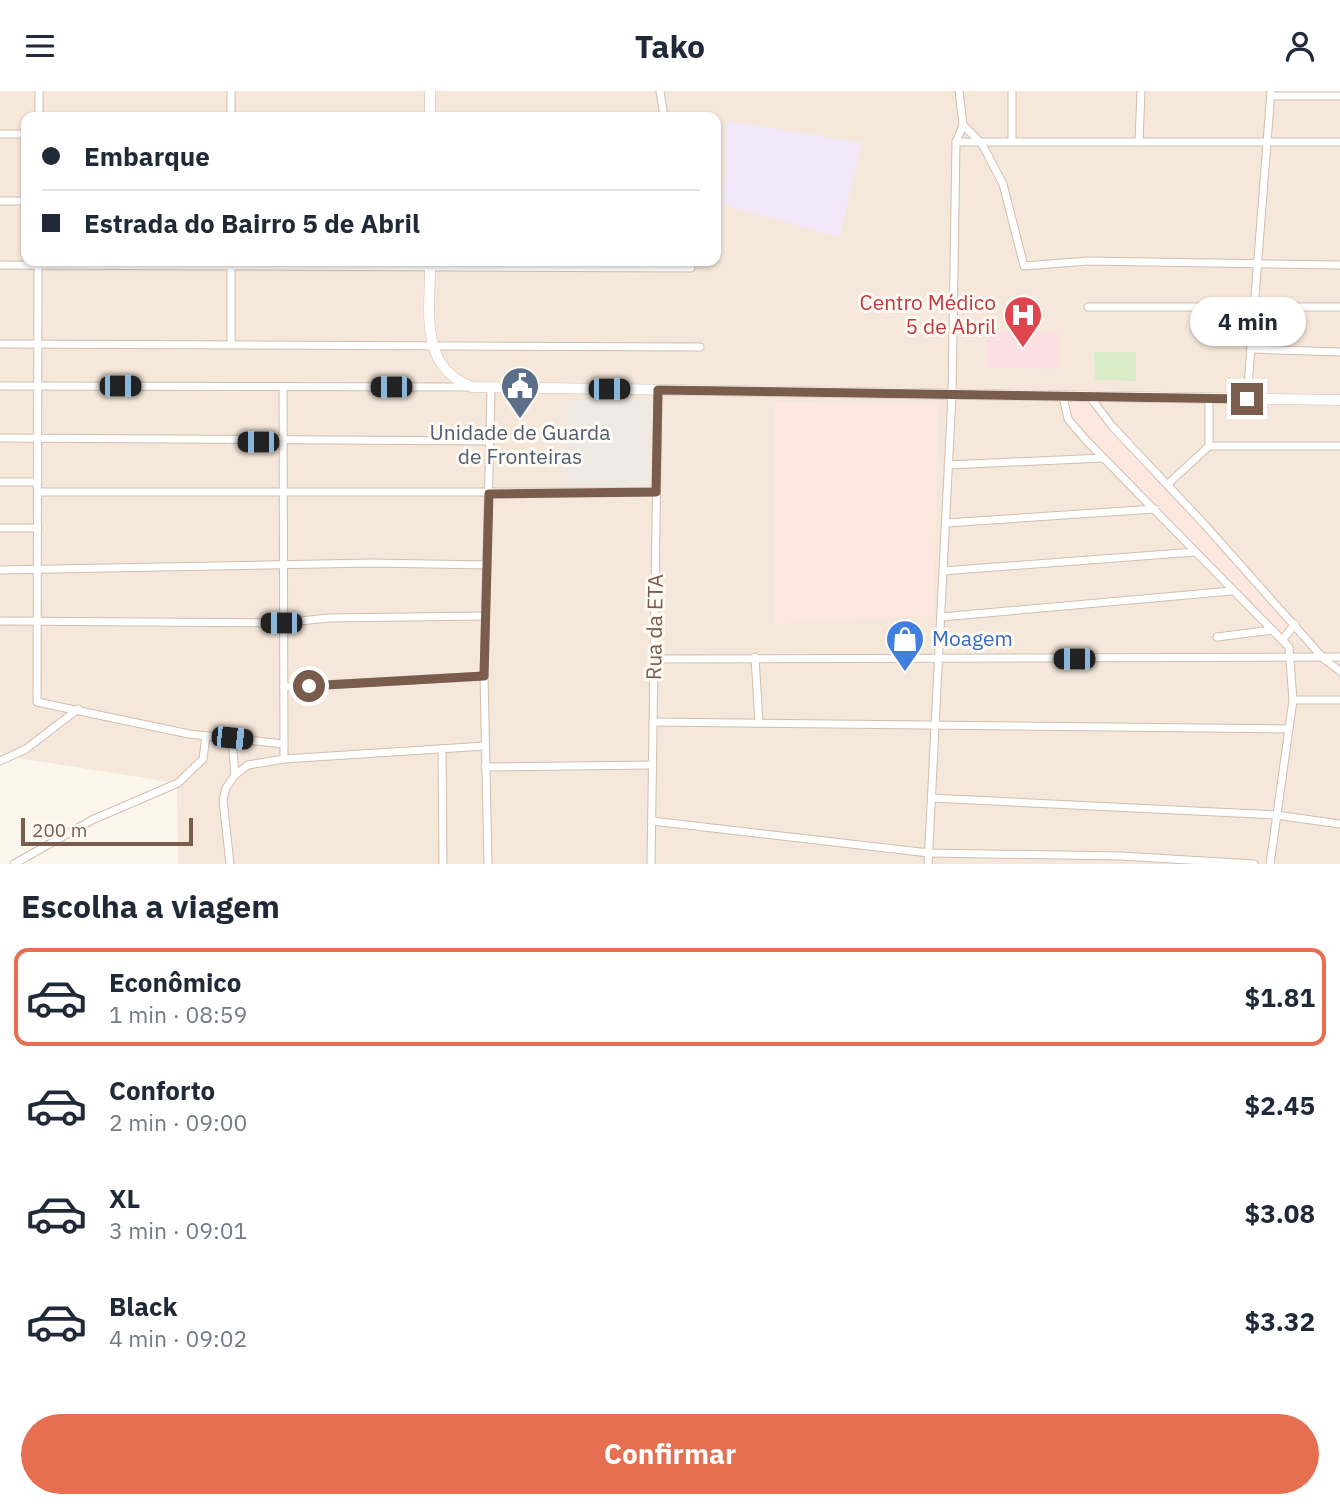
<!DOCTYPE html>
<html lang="pt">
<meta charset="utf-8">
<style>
body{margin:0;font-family:"IBM Plex Sans",sans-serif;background:#f6f6f7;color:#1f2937;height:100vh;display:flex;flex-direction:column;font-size:26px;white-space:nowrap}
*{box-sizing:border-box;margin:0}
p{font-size:23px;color:#747a83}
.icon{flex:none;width:38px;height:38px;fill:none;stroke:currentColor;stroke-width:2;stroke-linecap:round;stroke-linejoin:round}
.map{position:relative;height:773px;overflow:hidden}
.panel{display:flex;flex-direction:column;background:#fff;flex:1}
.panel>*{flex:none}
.banner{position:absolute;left:21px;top:21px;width:700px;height:154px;border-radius:14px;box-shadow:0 2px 5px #0004;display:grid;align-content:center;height:154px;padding:0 21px;background:#fff}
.scale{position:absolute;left:21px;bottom:18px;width:172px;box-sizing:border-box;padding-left:7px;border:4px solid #7a5c4d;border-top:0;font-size:19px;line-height:24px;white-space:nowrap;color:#7a5c4d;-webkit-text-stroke:5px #fffaf3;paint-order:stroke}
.end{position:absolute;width:32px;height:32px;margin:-16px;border:9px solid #7a5c4d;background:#fff;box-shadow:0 0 0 4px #fff}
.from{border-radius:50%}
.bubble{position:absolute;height:49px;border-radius:24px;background:#fff;box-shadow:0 2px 5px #0004;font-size:23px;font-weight:700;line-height:49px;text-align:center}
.car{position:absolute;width:21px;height:42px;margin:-21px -10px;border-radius:9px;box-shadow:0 0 5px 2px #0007;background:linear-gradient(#222 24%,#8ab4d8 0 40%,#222 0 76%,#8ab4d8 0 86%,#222 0)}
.banner b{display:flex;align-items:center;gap:24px;height:66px;font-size:26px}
.banner b+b{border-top:2px solid #e0e1e3}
.banner i{width:18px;height:18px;background:#1f2937}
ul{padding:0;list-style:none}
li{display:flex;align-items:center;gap:21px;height:98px;margin:0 14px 10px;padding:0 7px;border:4px solid transparent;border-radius:14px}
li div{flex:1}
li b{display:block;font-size:26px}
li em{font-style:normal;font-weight:700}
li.current{border-color:#e76f51}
li>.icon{width:63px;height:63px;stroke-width:1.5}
h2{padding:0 21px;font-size:32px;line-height:84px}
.primary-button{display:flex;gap:14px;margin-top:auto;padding:14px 21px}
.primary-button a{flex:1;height:80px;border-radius:42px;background:#e76f51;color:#fff;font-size:28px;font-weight:700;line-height:80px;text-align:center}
header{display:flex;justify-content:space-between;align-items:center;height:91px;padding:0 21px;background:#fff;font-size:32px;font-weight:700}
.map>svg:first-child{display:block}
.residential{fill:#f5e8da;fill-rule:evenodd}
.commercial{fill:#fde8e0}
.industrial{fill:#efe9e4}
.education{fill:#f3e8fa}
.medical{fill:#fbdfe3}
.green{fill:#d8ecc9}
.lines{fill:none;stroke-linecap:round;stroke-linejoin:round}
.street-casing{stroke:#d1beb0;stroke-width:9}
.secondary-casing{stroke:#d6c0b0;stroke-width:11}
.street{stroke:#fff;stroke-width:7}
.secondary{stroke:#fff;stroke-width:10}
.route{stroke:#7a5c4d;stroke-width:9}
.labels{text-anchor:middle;stroke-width:6;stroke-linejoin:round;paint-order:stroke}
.health-label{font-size:21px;fill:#be3a42;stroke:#fffaf3;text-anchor:end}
.service-label{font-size:21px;fill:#4e5e75;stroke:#fffaf3}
.street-label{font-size:21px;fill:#7a5c4d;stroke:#fffaf3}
.shop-label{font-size:21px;fill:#366cbe;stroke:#fffaf3;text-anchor:start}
</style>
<header><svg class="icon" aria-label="menu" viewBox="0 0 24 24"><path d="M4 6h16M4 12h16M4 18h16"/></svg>Tako<svg class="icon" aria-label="person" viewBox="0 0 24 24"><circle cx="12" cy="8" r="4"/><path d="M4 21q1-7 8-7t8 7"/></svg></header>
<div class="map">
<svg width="1340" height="773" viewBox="0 0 1340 773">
<rect width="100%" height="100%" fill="#fdf6ec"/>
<path class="residential" d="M 0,0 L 1340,0 L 1340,773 L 178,773 L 177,692 L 11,666 L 0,660 ZM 26,26 L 716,26 L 716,170 L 26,170 Z"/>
<g class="commercial">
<path d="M 1063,305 L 1090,306 L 1295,533 L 1283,548 L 1068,328 Z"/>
<path d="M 775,311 L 938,312 L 934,524 L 775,533 Z"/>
</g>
<path class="industrial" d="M 569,308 L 652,308 L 649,398 L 564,396 Z"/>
<path class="education" d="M 727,30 L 862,52 L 839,146 L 724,114 Z"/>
<path class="medical" d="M 987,239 L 1060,241 L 1059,278 L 986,276 Z"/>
<path class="green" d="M 1094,261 L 1136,261 L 1136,290 L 1095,289 Z"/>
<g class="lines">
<defs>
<g id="street">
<path d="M 231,0 L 231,26"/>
<path d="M 660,0 L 664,26"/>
<path d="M 1012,0 L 1012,51"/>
<path d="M 1271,5 L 1340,5"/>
<path d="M 39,26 L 39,0"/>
<path d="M 963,34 L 982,53 L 1003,93 L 1024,175 L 1088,170 L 1340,174"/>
<path d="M 0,43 L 26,43"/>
<path d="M 956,51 L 1340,51"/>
<path d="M 1139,51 L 1141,0"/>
<path d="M 0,110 L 26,110"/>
<path d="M 38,170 L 37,611 L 189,643 L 284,653"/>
<path d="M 0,174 L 691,177"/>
<path d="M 1088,216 L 1340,216"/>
<path d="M 0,253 L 700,256"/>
<path d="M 231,253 L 231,170"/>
<path d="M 1251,258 L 1340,261"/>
<path d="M 0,295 L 472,296"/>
<path d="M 283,296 L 284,668"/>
<path d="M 1063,305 L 1068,328 L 1085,348 L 1289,556 L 1293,609 L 1270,773"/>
<path d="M 1090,306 L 1112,335 L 1205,434 L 1324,568 L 1340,580"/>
<path d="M 1209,308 L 1209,355"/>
<path d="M 1247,308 L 1271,0"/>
<path d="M 0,347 L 490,350"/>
<path d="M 948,374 L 1103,367"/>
<path d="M 0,391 L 38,391"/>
<path d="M 1168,393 L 1209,355 L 1340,355"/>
<path d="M 38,401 L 656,401"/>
<path d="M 946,432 L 1155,418"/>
<path d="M 0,437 L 38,437"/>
<path d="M 0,479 L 371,472 L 487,474"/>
<path d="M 943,480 L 1195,461"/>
<path d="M 941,526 L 1232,500"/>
<path d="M 0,530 L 281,532 L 329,527 L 485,525"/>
<path d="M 1217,546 L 1273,539"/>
<path d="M 1283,548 L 1295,533"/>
<path d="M 755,566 L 759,632"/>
<path d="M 654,568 L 1340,566"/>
<path d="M 284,596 L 484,585"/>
<path d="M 1293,609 L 1340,609"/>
<path d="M 653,631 L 1289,638"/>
<path d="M 232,647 L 235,684"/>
<path d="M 442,658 L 443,773"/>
<path d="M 0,670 L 26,658 L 78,618"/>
<path d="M 485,676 L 653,674"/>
<path d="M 932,707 L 1276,724 L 1340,733"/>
<path d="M 652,730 L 929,762 L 1121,765 L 1254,773"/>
<path d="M 14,773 L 92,729 L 178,692 L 203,668 L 206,645"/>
<path d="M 230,773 L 223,709 L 226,697 L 235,684 L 248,674 L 284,668 L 485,655"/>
<path d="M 488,773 L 484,585 L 491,298"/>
<path d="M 651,773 L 658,299"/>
<path d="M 928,773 L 952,304 L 956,51 L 963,34 L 959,0"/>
</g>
<g id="secondary">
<path d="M 430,0 L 430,26"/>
<path d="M 430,170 C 431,219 417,275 472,296 L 1340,309"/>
</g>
</defs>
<use href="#street" class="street-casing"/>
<use href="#secondary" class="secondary-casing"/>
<use href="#street" class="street"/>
<use href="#secondary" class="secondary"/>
</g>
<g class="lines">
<path class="route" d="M 309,595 L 484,585 L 489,403 L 656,401 L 658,299 L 1247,308"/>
</g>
<defs>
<symbol id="hospital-pin" viewBox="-11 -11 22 30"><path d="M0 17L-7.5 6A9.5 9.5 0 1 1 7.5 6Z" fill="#e0444e" stroke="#fffaf3"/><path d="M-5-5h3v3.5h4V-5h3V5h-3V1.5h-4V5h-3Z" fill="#fff"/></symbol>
<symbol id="civic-pin" viewBox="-11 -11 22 30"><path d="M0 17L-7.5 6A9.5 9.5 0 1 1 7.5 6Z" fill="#5c6f8a" stroke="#fffaf3"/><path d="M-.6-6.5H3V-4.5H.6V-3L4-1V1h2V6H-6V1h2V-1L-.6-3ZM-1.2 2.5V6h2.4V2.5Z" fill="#fff"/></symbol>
<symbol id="shop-pin" viewBox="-11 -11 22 30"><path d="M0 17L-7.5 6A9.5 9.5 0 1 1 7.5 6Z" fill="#3f7fe0" stroke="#fffaf3"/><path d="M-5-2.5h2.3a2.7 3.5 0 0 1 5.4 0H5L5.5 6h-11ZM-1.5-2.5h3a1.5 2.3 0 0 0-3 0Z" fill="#fff"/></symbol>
</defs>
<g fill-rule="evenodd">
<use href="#hospital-pin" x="1001" y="202" width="44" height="60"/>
<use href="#civic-pin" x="498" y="273" width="44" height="60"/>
<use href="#shop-pin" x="883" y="526" width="44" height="60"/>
</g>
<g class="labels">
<g class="health-label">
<text x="996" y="219">Centro Médico<tspan x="996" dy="24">5 de Abril</tspan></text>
</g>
<g class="service-label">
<text x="520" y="349">Unidade de Guarda<tspan x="520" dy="24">de Fronteiras</tspan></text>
</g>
<g class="street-label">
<text transform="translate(655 536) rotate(-89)" y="7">Rua da ETA</text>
</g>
<g class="shop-label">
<text x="932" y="555">Moagem</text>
</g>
</g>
</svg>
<div class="scale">200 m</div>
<i class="end from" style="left:309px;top:595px"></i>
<i class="end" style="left:1247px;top:308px"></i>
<div class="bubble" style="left:1190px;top:206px;width:116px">4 min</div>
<i class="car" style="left:120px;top:295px;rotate:90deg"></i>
<i class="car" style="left:391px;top:296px;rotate:270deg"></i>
<i class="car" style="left:609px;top:298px;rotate:90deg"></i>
<i class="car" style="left:258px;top:351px;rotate:270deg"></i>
<i class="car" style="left:281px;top:532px;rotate:270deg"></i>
<i class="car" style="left:1074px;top:568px;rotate:270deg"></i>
<i class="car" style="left:232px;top:647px;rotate:96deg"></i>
<div class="banner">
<b><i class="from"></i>Embarque</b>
<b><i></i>Estrada do Bairro 5 de Abril</b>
</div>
</div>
<section class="panel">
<h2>Escolha a viagem</h2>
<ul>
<li class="current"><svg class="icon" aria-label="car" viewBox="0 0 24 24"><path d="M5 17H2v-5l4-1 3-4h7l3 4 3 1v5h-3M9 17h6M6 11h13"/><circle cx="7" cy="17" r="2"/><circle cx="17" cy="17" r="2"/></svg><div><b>Econômico</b><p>1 min · 08:59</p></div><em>$1.81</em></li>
<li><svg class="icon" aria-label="car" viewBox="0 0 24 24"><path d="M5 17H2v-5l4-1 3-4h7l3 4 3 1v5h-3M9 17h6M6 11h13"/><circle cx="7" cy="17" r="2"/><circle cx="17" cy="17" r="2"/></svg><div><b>Conforto</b><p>2 min · 09:00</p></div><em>$2.45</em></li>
<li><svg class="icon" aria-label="car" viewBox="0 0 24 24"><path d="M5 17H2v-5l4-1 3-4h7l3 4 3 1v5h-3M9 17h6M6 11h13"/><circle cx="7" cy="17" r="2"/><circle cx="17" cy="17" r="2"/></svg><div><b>XL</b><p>3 min · 09:01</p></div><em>$3.08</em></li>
<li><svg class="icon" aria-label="car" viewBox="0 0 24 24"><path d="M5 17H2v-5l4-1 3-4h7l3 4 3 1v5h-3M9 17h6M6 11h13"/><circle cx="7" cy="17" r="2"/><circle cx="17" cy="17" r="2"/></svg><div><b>Black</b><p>4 min · 09:02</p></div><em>$3.32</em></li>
</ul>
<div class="primary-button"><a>Confirmar</a></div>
</section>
